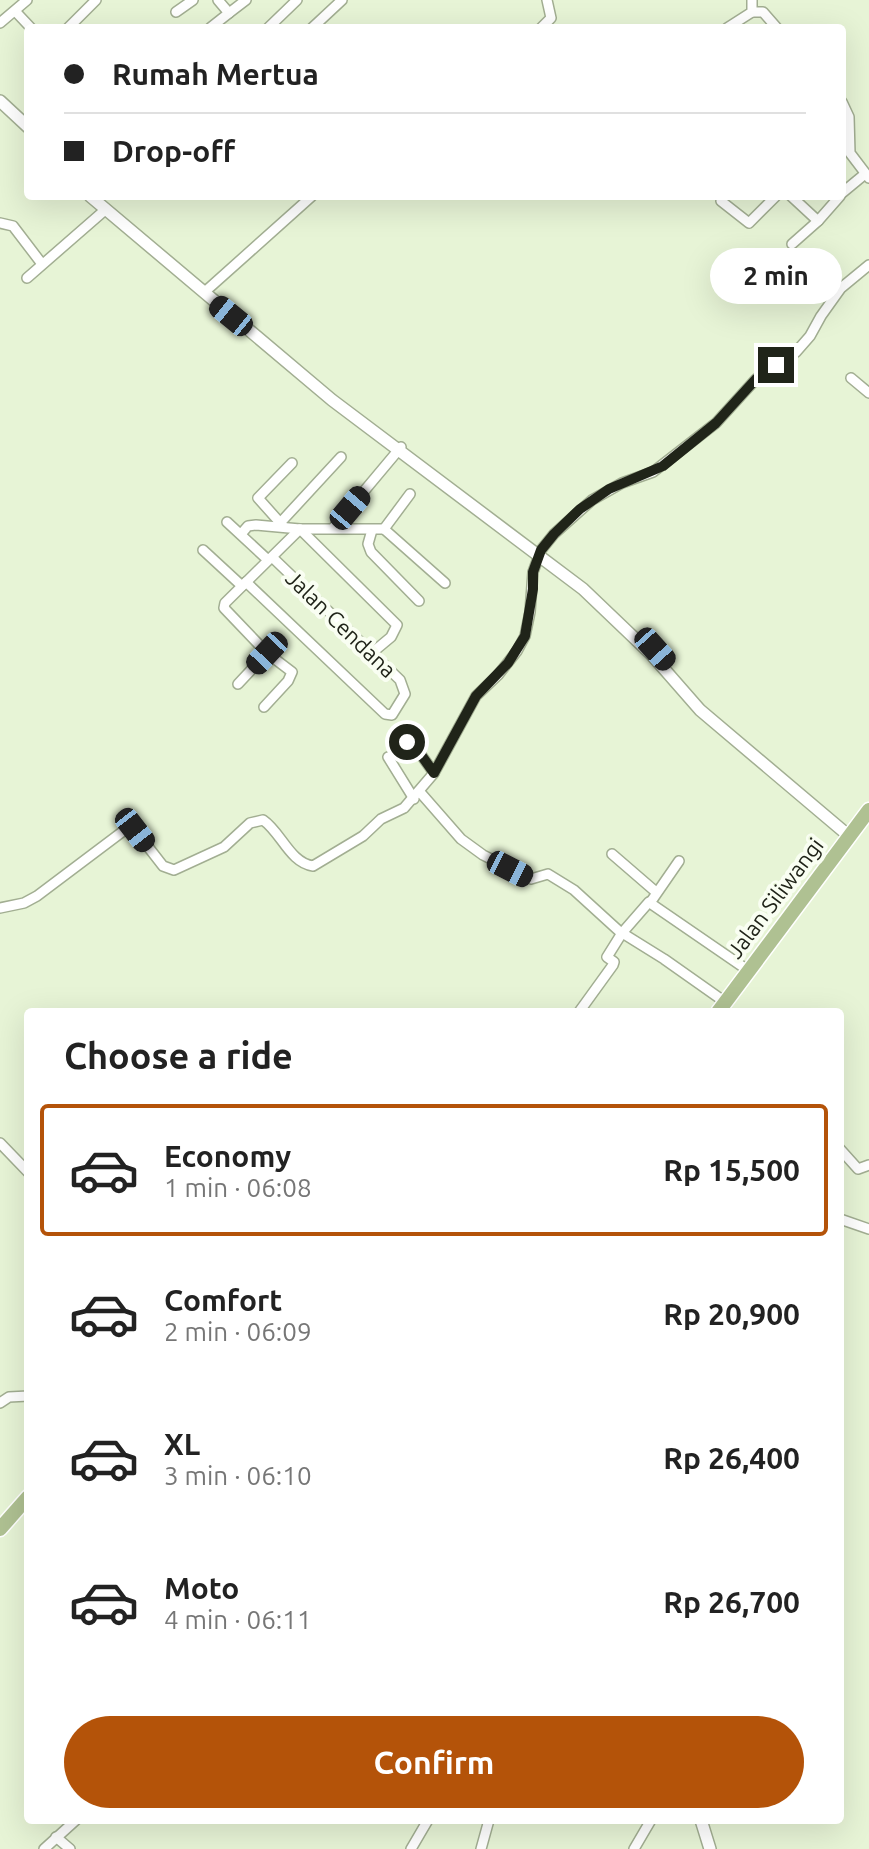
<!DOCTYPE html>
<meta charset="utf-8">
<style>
body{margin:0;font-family:Ubuntu,sans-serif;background:#f6f6f6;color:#222;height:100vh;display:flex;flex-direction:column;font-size:30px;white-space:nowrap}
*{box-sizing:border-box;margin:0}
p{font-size:26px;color:#767676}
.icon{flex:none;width:44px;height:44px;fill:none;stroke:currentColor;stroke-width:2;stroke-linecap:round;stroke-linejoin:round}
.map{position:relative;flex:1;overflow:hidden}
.panel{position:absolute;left:24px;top:1008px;width:820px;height:816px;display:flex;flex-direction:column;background:#fff;border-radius:8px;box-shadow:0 8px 32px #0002}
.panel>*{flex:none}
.guide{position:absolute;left:24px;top:24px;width:822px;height:176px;border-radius:8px;box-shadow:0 8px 32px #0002;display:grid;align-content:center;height:176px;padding:0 40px;background:#fff}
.end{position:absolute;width:36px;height:36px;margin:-18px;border:10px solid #202419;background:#fff;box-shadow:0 0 0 4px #fff}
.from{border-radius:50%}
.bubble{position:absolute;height:56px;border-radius:28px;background:#fff;box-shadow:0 8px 32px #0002;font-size:26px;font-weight:700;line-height:56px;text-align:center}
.car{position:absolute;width:24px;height:48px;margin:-24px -12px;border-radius:10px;box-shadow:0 0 6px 2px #0007;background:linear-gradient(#222 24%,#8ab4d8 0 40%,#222 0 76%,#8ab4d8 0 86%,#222 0)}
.guide b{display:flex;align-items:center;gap:28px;height:76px;font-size:30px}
.guide b+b{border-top:2px solid #e0e0e0}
.guide i{width:20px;height:20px;background:#222}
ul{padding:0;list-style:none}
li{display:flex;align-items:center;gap:24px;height:132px;margin:0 16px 12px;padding:0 24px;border:4px solid transparent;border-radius:8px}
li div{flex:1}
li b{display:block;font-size:30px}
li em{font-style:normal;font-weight:700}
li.on{border-color:#b45309}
li>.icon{width:72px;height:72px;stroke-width:1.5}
h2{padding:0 40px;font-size:36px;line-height:96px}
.action{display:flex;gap:16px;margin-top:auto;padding:16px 40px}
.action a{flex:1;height:92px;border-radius:48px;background:#b45309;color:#fff;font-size:32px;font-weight:700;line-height:92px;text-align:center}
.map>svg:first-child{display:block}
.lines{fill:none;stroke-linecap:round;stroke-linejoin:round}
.minor-casing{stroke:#a2ae92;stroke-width:12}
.tertiary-casing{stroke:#a2ae92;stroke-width:14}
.primary-casing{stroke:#fff;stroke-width:17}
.minor{stroke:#fff;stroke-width:9}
.tertiary{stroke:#fff;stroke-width:11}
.primary{stroke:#afc192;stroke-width:14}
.route{stroke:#202419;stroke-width:10}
.labels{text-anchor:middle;stroke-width:8;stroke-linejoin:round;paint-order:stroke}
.street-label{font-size:22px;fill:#202419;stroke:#f9fef2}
</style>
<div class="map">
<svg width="869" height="1849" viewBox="0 0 869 1849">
<rect width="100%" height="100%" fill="#e7f4d6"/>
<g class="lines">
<defs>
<g id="minor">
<path d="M 15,11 L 31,28"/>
<path d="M 176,12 L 193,0"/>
<path d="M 752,12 L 763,12 L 777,28"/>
<path d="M 229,13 L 246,0"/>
<path d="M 0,23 L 27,0"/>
<path d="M 68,28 L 96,0"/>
<path d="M 210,28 L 229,13 L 218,0"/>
<path d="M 268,28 L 297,0"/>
<path d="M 312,28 L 342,0"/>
<path d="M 541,28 L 551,18 L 547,0"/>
<path d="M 727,28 L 752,12 L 752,0"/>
<path d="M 842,102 L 849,117 L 850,153 L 869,178"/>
<path d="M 842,193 L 865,174"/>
<path d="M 791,196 L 818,221 L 840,196"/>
<path d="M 721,201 L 749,223 L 776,196"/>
<path d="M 0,223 L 13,226 L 42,264"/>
<path d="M 792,244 L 818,221"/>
<path d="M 27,278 L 105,210"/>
<path d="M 208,289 L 312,196"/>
<path d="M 851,378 L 869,393"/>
<path d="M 227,522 L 268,560"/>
<path d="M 281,522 L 341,457"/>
<path d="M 283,526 L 258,498 L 292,463"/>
<path d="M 334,527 L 401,447"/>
<path d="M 300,529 L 397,625 L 391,637 L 373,652"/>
<path d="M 384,529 L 445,583"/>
<path d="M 384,529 L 410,494"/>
<path d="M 372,530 L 368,544 L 371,552 L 419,601"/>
<path d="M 241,534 L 248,526 L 256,525 L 300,529 L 384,529"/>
<path d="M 203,550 L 242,586"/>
<path d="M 246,582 L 385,714 L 392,715 L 405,694 L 400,680 L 272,557"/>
<path d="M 238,684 L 267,653"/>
<path d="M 264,707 L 288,681 L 292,672 L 267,653 L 224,608 L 225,603 L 300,529"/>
<path d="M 407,742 L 419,752 L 434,773"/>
<path d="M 388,757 L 414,799"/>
<path d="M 419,791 L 461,839 L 483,855 L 531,879 L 548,874 L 574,890 L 619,931 L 664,959 L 725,1002"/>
<path d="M 612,854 L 656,892"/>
<path d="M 679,861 L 650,903 L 749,971"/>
<path d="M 0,908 L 24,903 L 37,896 L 126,829 L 135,830 L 163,866 L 174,870 L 224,847 L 250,823 L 263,820 C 281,832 290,863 313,866 L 363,836 L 381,819 L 404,808 L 434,773 L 476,696 L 498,675 L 517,651 L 525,636 L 530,612 L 533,572 L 541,550 L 554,534 L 592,500 L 622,483 L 653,472 L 716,423 L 756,379 L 796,352 L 810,336 L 821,316 L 841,288 L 869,265"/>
<path d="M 579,1012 L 613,965 L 614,962 L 607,957 L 622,933 L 649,902"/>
<path d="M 0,1143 L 28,1172"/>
<path d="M 840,1149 L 858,1169 L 869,1165"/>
<path d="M 840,1219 L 869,1229"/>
<path d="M 0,1403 L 9,1397 L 28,1396"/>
<path d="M 56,1837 L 70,1849"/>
<path d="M 44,1849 L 76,1820"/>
<path d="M 411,1849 L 428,1820"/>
<path d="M 481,1849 L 489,1820"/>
<path d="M 634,1849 L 651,1820"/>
</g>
<g id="tertiary">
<path d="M 0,101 L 28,127"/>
<path d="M 90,196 L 332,400 L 583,589 L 651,654 L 700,710 L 849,836"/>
<path d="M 701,1820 L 710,1849"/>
</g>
<g id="primary">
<path d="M 718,1012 L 869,810"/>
<path d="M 0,1529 L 28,1497"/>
</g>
</defs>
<use href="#minor" class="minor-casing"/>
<use href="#tertiary" class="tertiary-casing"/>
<use href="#primary" class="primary-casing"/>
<use href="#minor" class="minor"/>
<use href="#tertiary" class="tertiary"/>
<use href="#primary" class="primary"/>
</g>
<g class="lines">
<path class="route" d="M 407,742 L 419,752 L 434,773 L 476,696 L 508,663 L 525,636 L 533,589 L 533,572 L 541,550 L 554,534 L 580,509 L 609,489 L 663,466 L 716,423 L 756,379 L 776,365"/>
</g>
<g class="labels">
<g class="street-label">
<text transform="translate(341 624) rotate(44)" y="8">Jalan Cendana</text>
<text transform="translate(775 898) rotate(-53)" y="8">Jalan Siliwangi</text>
</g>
</g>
</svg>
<i class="end from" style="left:407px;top:742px"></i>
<i class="end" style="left:776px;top:365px"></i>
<div class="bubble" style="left:710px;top:248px;width:132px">2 min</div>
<i class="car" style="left:231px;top:316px;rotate:309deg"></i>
<i class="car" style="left:350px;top:508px;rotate:40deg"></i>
<i class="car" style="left:655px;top:649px;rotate:138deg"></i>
<i class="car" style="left:267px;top:653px;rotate:223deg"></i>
<i class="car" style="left:135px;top:830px;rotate:142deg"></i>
<i class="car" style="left:510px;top:869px;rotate:117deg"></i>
<div class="guide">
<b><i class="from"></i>Rumah Mertua</b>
<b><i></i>Drop-off</b>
</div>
<section class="panel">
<h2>Choose a ride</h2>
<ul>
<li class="on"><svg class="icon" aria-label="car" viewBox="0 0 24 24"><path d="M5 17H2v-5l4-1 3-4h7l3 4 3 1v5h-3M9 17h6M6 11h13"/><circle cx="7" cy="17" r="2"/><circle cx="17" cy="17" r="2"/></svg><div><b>Economy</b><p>1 min · 06:08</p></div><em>Rp 15,500</em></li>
<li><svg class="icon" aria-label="car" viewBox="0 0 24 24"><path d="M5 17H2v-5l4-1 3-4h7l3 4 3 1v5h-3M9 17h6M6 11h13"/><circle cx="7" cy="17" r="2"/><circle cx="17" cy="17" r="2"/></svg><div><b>Comfort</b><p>2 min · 06:09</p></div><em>Rp 20,900</em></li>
<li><svg class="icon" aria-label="car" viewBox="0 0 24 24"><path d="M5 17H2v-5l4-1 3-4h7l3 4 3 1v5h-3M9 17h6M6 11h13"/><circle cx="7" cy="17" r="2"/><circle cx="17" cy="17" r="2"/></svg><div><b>XL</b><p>3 min · 06:10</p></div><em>Rp 26,400</em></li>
<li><svg class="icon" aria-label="car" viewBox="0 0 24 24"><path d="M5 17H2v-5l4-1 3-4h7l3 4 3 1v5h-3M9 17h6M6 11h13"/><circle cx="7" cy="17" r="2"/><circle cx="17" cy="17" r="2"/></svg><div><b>Moto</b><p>4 min · 06:11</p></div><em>Rp 26,700</em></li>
</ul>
<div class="action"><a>Confirm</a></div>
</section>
</div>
